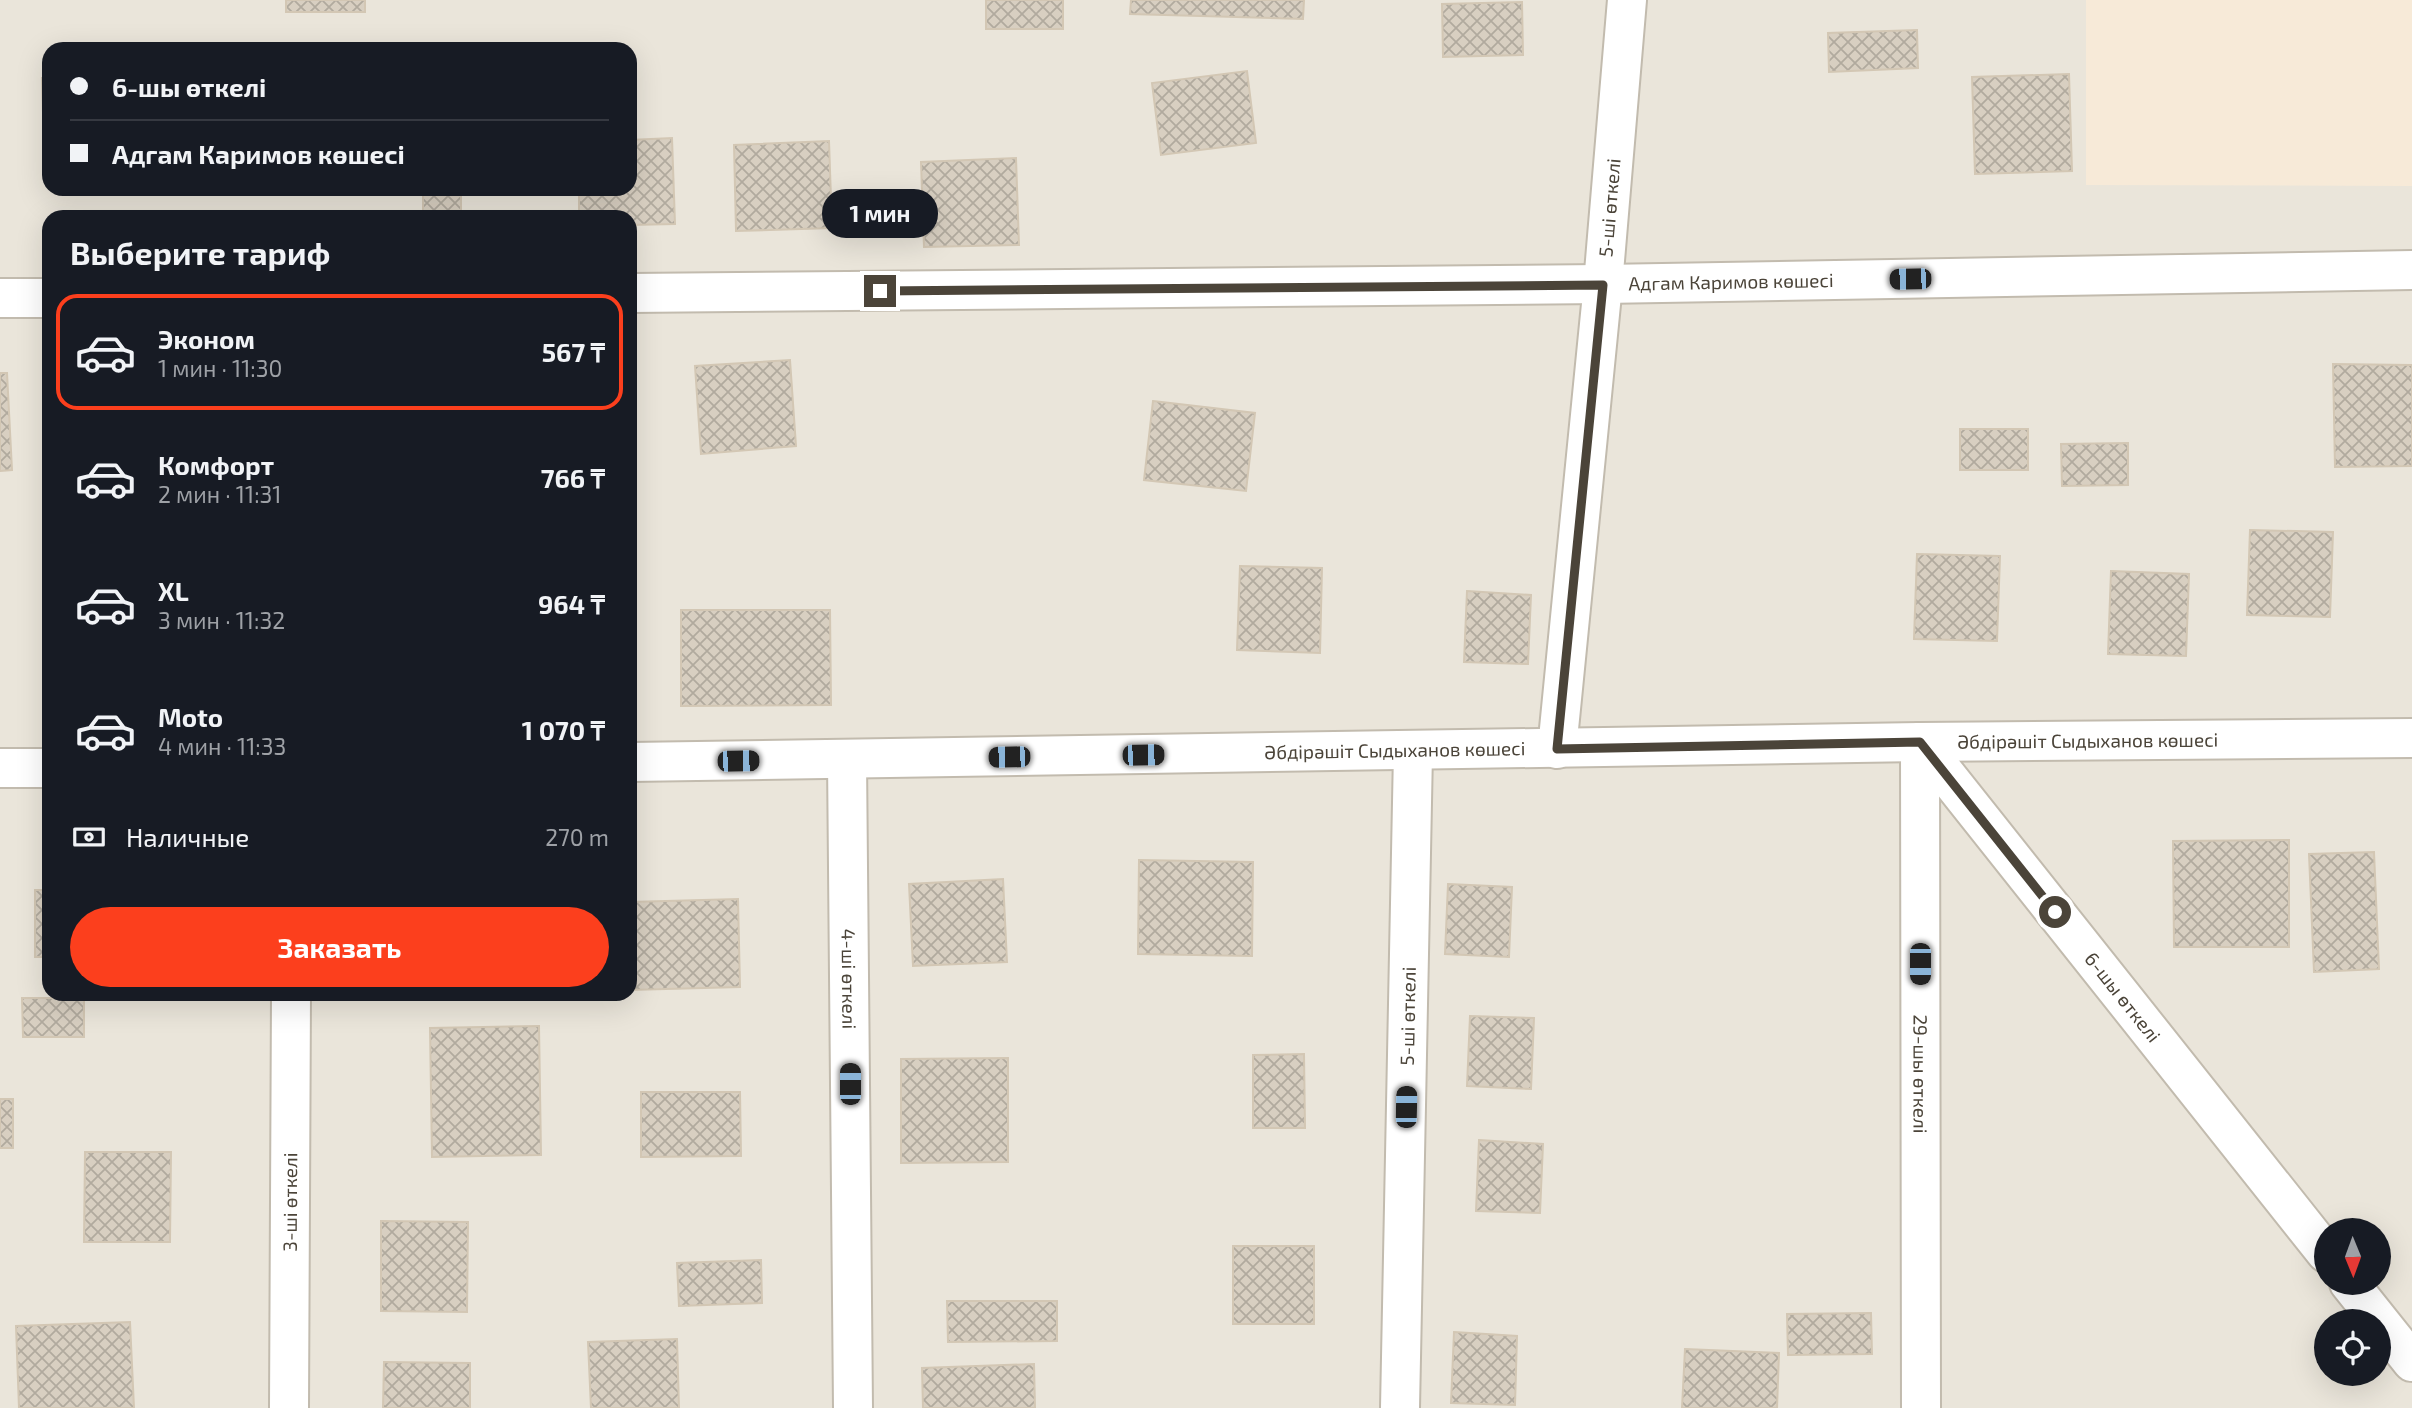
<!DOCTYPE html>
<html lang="ru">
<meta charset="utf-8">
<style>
body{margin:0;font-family:"Exo 2",sans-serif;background:#242831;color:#f1f3f6;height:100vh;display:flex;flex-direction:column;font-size:26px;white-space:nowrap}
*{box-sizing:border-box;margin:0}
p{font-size:23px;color:#9ea1a6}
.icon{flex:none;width:38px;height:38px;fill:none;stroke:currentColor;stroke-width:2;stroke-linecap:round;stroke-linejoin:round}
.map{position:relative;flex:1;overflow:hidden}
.details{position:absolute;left:42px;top:210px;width:595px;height:791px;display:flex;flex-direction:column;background:#171b24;border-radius:21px;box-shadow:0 7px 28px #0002}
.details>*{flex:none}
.guide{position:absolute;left:42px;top:42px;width:595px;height:154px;border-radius:21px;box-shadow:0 7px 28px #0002;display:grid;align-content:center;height:154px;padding:0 28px;background:#171b24}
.needle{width:46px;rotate:179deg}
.fabs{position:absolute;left:2314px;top:1218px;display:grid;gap:14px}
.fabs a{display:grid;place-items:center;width:77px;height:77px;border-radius:50%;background:#171b24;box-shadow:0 7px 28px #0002;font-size:35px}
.end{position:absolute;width:32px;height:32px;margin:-16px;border:9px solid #4b4439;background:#fff;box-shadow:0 0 0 4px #fff}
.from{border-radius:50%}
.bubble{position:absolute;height:49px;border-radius:24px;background:#171b24;box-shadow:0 7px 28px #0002;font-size:23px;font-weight:700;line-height:49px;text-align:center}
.car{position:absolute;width:21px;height:42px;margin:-21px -10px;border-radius:9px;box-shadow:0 0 5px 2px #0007;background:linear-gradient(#222 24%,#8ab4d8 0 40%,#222 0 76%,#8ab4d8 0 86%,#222 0)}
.guide b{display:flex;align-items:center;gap:24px;height:66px;font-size:26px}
.guide b+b{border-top:2px solid #363941}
.guide i{width:18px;height:18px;background:#f1f3f6}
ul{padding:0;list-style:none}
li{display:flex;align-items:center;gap:21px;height:116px;margin:0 14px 10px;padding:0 14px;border:4px solid transparent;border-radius:21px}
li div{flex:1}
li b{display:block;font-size:26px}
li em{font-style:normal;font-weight:700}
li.active{border-color:#fc3f1d}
li>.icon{width:63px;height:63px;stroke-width:1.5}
h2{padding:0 28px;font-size:32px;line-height:84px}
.pay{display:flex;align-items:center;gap:18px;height:77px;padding:0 28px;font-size:26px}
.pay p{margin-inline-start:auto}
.cta{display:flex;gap:14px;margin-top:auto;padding:14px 28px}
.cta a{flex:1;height:80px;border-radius:42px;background:#fc3f1d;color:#fff;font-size:28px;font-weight:700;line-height:80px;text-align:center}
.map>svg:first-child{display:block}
.residential{fill:#eae5da;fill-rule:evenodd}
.commercial{fill:#f7ead8}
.building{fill:url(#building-cross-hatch);stroke:#d3c7b4;stroke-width:2}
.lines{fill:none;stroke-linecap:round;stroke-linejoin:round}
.street-casing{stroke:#c2bbae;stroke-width:42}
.street{stroke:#fff;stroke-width:38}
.route{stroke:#4b4439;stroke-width:9}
.labels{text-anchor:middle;stroke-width:7;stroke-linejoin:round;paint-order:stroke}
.street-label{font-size:19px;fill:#4b4439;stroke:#fff}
</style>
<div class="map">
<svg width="2412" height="1408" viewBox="0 0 2412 1408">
<defs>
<pattern id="building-cross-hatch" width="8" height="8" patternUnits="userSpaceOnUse" patternTransform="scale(1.75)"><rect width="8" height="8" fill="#d8cfc1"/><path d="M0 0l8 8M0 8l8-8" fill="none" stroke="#b1aa9e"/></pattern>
</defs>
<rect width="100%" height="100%" fill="#f6f3ec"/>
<path class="residential" d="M 0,0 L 2412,0 L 2412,1408 L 0,1408 ZM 49,49 L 630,49 L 630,189 L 49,189 ZM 49,217 L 630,217 L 630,994 L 49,994 ZM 2326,1230 L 2378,1230 L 2378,1283 L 2326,1283 ZM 2326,1321 L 2378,1321 L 2378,1374 L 2326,1374 Z"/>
<path class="commercial" d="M 2086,0 L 2412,0 L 2412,186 L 2086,185 Z"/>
<g class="building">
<rect x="286" y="0" width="79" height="12"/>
<rect x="986" y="0" width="77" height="29"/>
<path d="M 1131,0 L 1304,0 L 1303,19 L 1130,14 Z"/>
<path d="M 1522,2 L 1523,55 L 1443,57 L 1442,4 Z"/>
<path d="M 1917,30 L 1918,68 L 1829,72 L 1828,33 Z"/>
<path d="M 1247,71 L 1256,143 L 1161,155 L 1152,83 Z"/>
<path d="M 2069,74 L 2072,171 L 1975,174 L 1972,77 Z"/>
<path d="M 42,78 L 49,78 L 49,182 L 45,182 Z"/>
<path d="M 672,138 L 675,224 L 630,225 L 630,217 L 579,217 L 579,189 L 630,189 L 630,140 Z"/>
<path d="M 829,141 L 832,228 L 736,231 L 734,145 Z"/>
<path d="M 1016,158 L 1019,245 L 924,247 L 921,162 Z"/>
<path d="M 423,189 L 461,189 L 461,215 L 423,214 Z"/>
<path d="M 790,360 L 796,446 L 701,454 L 695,366 Z"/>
<path d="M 2333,364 L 2412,365 L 2412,466 L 2335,467 Z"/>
<path d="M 0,373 L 7,373 L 12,470 L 0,471 Z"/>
<path d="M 1153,401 L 1255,413 L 1246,491 L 1144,480 Z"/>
<rect x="1960" y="429" width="68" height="41"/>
<path d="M 2128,443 L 2128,485 L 2062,486 L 2061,444 Z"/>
<path d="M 2250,530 L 2333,532 L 2330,617 L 2247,615 Z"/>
<path d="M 1917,554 L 2000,556 L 1997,641 L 1914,639 Z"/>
<path d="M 1240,566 L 1322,568 L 1320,653 L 1237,650 Z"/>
<path d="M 2111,571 L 2189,574 L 2186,656 L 2108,654 Z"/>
<path d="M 1467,591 L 1531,595 L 1528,664 L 1464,662 Z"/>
<path d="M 681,610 L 830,610 L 831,705 L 681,706 Z"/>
<path d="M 2289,840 L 2289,947 L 2174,947 L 2173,841 Z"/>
<path d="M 2374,852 L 2379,969 L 2314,972 L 2309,854 Z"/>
<path d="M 1139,860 L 1253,862 L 1252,956 L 1138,954 Z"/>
<path d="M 1003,879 L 1007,962 L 913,966 L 909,884 Z"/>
<path d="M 1448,884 L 1512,887 L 1509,957 L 1445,954 Z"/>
<rect x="35" y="890" width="14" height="67"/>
<path d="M 738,899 L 740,987 L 630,990 L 630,902 Z"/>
<path d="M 22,998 L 84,998 L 84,1037 L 23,1037 Z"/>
<path d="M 1470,1016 L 1534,1018 L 1531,1089 L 1467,1086 Z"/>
<path d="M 539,1026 L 541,1155 L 432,1157 L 430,1028 Z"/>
<path d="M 1304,1054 L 1305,1128 L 1253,1128 L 1253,1055 Z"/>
<path d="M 1008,1058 L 1008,1162 L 901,1163 L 901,1059 Z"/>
<path d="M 641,1092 L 740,1092 L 741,1156 L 641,1157 Z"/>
<rect x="0" y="1099" width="13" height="49"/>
<path d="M 1479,1140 L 1543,1144 L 1540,1213 L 1476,1211 Z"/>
<path d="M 85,1152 L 171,1152 L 170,1242 L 84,1242 Z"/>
<path d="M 381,1221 L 468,1222 L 467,1312 L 381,1311 Z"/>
<rect x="1233" y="1246" width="81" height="78"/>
<path d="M 761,1260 L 762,1303 L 679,1306 L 677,1263 Z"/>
<path d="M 947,1301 L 1057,1301 L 1057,1341 L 948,1342 Z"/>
<path d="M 1871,1313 L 1872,1354 L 1788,1355 L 1787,1314 Z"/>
<path d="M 130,1322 L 134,1408 L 19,1408 L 16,1326 Z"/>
<path d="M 1454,1332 L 1517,1336 L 1515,1405 L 1451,1403 Z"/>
<path d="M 677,1339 L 679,1408 L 591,1408 L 588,1342 Z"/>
<path d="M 1685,1349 L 1779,1353 L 1777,1408 L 1682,1408 Z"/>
<path d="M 384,1362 L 470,1363 L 470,1408 L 383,1408 Z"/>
<path d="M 1034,1364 L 1035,1408 L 923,1408 L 922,1368 Z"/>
</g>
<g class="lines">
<defs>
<g id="street">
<path id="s1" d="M 630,293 L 1603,284 L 2412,270"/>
<path d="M 0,298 L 49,298"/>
<path id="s2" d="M 1920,742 L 1921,1408"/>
<path id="s3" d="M 1920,742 L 2326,1253"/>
<path id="s4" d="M 1557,749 L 1603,284 L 1627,0"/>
<path id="s5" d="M 847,759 L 853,1408"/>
<path id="s6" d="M 630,762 L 1920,742 L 2412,738"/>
<path d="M 0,768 L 49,768"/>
<path d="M 2349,1283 L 2412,1362"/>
<path id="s7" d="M 289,1408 L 291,994"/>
<path id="s8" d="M 1400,1408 L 1413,752"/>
</g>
</defs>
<use href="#street" class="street-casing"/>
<use href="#street" class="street"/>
</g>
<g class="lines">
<path class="route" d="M 880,291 L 1603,285 L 1557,749 L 1920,742 L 2055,912"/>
</g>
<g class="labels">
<g class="street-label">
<text dy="7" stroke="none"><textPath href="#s4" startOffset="544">5-ші өткелі</textPath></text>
<text dy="7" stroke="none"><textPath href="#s1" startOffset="1101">Адгам Каримов көшесі</textPath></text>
<text dy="7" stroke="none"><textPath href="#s6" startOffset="1458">Әбдірәшіт Сыдыханов көшесі</textPath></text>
<text dy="7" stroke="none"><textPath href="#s6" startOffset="765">Әбдірәшіт Сыдыханов көшесі</textPath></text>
<text dy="7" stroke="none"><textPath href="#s5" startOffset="220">4-ші өткелі</textPath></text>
<text dy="7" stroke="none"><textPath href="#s3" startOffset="326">6-шы өткелі</textPath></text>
<text dy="7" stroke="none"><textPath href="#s8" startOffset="392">5-ші өткелі</textPath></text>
<text dy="7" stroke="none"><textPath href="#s2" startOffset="332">29-шы өткелі</textPath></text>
<text dy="7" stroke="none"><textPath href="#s7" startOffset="206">3-ші өткелі</textPath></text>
</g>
</g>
</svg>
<div class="fabs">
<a><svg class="needle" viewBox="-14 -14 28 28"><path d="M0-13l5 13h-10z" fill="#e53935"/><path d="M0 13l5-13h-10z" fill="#9ea1a6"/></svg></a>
<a><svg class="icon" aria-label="locate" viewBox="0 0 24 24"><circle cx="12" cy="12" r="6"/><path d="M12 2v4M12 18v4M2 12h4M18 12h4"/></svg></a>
</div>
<i class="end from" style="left:2055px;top:912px"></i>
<i class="end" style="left:880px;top:291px"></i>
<div class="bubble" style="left:822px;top:189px;width:116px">1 мин</div>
<i class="car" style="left:1910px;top:279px;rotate:269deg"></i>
<i class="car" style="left:1143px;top:755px;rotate:89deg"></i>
<i class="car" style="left:1009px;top:757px;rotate:269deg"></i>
<i class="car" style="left:738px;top:761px;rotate:89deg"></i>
<i class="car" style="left:1920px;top:964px;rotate:180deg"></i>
<i class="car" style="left:850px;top:1084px;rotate:0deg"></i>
<i class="car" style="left:1406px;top:1107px;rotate:1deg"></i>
<div class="guide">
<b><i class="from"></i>6-шы өткелі</b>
<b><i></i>Адгам Каримов көшесі</b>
</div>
<section class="details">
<h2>Выберите тариф</h2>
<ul>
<li class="active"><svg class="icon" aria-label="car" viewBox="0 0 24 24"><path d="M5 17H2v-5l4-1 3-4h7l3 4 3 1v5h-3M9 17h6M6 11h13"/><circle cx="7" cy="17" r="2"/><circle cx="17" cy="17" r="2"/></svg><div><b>Эконом</b><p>1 мин · 11:30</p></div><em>567 ₸</em></li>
<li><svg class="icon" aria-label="car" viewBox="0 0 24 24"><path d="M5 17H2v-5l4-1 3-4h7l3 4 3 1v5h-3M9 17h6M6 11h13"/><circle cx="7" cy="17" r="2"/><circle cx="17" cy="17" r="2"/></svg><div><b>Комфорт</b><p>2 мин · 11:31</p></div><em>766 ₸</em></li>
<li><svg class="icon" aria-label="car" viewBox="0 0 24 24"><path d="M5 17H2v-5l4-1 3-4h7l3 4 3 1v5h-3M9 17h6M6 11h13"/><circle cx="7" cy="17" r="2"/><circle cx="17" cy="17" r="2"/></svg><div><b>XL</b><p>3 мин · 11:32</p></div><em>964 ₸</em></li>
<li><svg class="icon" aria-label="car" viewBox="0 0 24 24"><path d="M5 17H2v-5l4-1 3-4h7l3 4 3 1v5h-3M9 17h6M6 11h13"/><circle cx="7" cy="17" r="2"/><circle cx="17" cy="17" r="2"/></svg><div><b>Moto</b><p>4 мин · 11:33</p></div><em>1 070 ₸</em></li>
</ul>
<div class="pay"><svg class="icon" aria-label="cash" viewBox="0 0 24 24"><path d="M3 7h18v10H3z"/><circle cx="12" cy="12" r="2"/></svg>Наличные<p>270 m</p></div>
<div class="cta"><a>Заказать</a></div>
</section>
</div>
